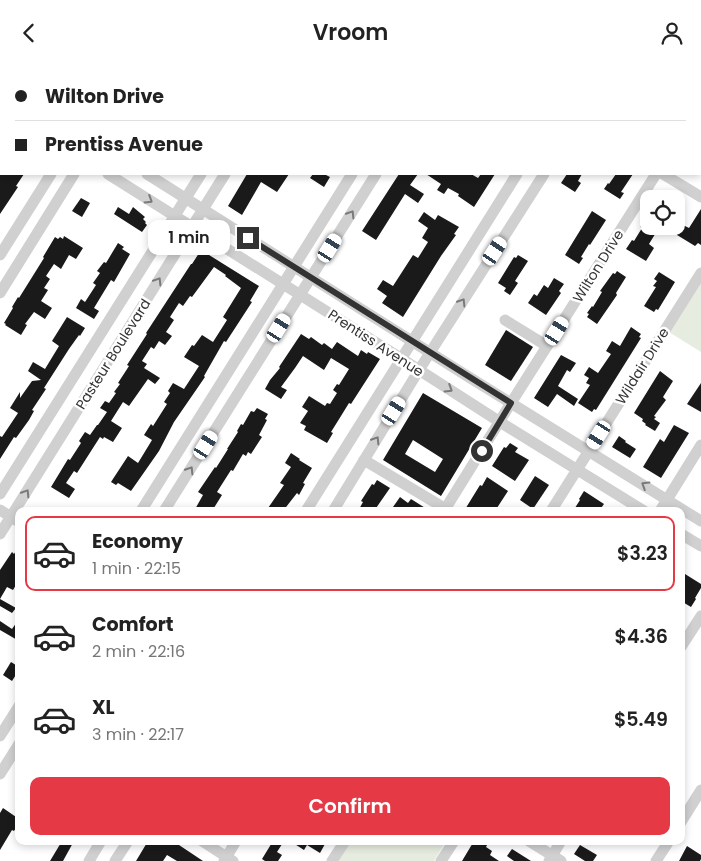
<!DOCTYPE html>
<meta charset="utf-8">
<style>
body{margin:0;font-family:Poppins,sans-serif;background:#f2f2f2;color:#222;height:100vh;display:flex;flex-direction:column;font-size:19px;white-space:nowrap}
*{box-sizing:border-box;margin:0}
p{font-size:16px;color:#767676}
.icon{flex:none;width:28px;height:28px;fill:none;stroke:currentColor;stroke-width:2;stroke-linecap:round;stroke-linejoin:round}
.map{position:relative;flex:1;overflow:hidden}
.sheet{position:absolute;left:15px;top:442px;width:670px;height:338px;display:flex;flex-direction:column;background:#fff;border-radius:10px;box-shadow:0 2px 8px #0003}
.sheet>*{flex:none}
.guide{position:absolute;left:0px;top:0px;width:701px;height:110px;box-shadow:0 2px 8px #0003;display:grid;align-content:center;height:110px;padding:0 15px;background:#fff}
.tools{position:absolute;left:640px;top:125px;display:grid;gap:10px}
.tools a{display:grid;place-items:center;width:45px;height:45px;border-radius:10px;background:#fff;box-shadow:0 2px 8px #0003;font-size:25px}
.end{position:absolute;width:22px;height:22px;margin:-11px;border:6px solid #333;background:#fff;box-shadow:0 0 0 2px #fff}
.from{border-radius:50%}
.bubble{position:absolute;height:35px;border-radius:10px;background:#fff;box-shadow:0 2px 8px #0003;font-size:16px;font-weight:600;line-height:35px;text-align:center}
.car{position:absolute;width:15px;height:30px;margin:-15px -8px;border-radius:6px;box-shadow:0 0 4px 1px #0007;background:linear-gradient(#fff 24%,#345 0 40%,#fff 0 76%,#345 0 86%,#fff 0)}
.guide b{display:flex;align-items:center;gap:18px;height:48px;font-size:19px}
.guide b+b{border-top:1px solid #e0e0e0}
.guide i{width:12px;height:12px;background:#222}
ul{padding:9px 0 0;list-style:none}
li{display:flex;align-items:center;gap:15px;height:75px;margin:0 10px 8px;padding:0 5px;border:2px solid transparent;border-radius:10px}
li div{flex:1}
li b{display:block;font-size:19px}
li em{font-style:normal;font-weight:600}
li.selected{border-color:#e63946}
li>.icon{width:45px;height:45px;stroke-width:1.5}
.cta{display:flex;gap:10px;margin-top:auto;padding:10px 15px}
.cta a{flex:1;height:58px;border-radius:10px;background:#e63946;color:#fff;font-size:20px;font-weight:600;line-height:58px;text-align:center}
header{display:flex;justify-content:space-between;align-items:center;height:65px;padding:0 15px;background:#fff;font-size:22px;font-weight:600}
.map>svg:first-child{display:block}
.green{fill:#e6ecdf}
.building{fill:#1a1a1a;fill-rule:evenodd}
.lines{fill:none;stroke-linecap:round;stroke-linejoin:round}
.minor{stroke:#d0d0d0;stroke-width:11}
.oneway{stroke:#7a7a7a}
.route{stroke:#333;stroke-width:6}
.labels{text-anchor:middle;stroke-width:5;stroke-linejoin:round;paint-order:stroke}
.street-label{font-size:14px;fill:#333;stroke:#fff}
</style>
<header><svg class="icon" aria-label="back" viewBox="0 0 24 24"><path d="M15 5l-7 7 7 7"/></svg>Vroom<svg class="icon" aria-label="person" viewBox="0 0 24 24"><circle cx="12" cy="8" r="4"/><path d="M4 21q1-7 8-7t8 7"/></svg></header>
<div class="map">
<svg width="701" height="796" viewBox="0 0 701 796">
<rect width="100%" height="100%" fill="#fff"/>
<g class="green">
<path d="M 701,217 L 701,287 L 669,267 Z"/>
<path d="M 350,776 L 446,776 L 434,796 L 338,796 Z"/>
</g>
<g class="building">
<path d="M 0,109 L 24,109 L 16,121 L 18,122 L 0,149 Z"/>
<path d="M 247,109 L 289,109 L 277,127 L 261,117 L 242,150 L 228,141 Z"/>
<path d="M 313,109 L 324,109 L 330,112 L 324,122 L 310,113 Z"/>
<path d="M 399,109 L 418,109 L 410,120 L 424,129 L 418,138 L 405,129 L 376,175 L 362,166 Z"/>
<path d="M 426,109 L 471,109 L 478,113 L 481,109 L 495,109 L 474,142 L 458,131 L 459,129 L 448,123 L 444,129 L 437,125 L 441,119 Z"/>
<path d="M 567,109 L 582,109 L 578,116 L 581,118 L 575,127 L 561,118 Z"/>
<path d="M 616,109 L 633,109 L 621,127 L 624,128 L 620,134 L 604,124 L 608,118 L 609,119 Z"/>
<path d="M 81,133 L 90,138 L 82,152 L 72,146 Z"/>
<path d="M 118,142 L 129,149 L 133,142 L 145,152 L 143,154 L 146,157 L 145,158 L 147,160 L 142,167 L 114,149 Z"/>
<path d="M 701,144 L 701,180 L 698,178 L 695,181 L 677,170 L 683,160 L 689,163 Z"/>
<path d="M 592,146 L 606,155 L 590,180 L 589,179 L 581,192 L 583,193 L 579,199 L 565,190 Z"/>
<path d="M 424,147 L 435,155 L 438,150 L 459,162 L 454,169 L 456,170 L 441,191 L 403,252 L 382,238 L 387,231 L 377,224 L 383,215 L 393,221 L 413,190 L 418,193 L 428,177 L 422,173 L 428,163 L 418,156 Z"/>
<path d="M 643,157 L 657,166 L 649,179 L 654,183 L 646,196 L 626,184 L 632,175 L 634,176 L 642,163 L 640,162 Z"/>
<path d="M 64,171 L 83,183 L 76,194 L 69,190 L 61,204 L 54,199 L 46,211 L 50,214 L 44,223 L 48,225 L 41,236 L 52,243 L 45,254 L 34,247 L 25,259 L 27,260 L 21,270 L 5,260 L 6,259 L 4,258 L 13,243 L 12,242 L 18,232 L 19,233 L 44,193 L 43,192 L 55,172 L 58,174 L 60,172 L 63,174 Z"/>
<path d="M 118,178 L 124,182 L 122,184 L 130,189 L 114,217 L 111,215 L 94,243 L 99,246 L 94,254 L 76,243 L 81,234 L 85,237 L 96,220 L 93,218 L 100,208 L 97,206 L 104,197 L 106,198 Z"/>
<path d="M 201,185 L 259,221 L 250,236 L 252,237 L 226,277 L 224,276 L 204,311 L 205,312 L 174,357 L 159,386 L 131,426 L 118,418 L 116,420 L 111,417 L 128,391 L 138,398 L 152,375 L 144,370 L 151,359 L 153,361 L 167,339 L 164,337 L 170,328 L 168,326 L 173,318 L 184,324 L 199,301 L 184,292 L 192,280 L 194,281 L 202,270 L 213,277 L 227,255 L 223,252 L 241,223 L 225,211 L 226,210 L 214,202 L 192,232 L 190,231 L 183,241 L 179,238 L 170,252 L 174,255 L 166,267 L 172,271 L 165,280 L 159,276 L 154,284 L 151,282 L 142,296 L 147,299 L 144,303 L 160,313 L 155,319 L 148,314 L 129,341 L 123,337 L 111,356 L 122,363 L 113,377 L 104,372 L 103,374 L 100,372 L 77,408 L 74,406 L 66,418 L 75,424 L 69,433 L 51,422 L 68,394 L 70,395 L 81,378 L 79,376 L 85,367 L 90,370 L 97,360 L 98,360 L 107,347 L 100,343 L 105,336 L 109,338 L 116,328 L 114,327 L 120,319 L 118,318 L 129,301 L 127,300 L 147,269 L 146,268 L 191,199 L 192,199 Z"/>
<path d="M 518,190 L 528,196 L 515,216 L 518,218 L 510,230 L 504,226 L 506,223 L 498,218 L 514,192 L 516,193 Z"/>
<path d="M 617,206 L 626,212 L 616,228 L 617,230 L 597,259 L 587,252 L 589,249 L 587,248 L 592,241 L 593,242 L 602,227 L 600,226 L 613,208 L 615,209 Z"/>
<path d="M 659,207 L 675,217 L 658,245 L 656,244 L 654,247 L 644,241 L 656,222 L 653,221 L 657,216 L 654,214 Z"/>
<path d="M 554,213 L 564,219 L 559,226 L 561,228 L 546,250 L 528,238 L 534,229 L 537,231 L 544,220 L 548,223 Z"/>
<path d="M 67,252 L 85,263 L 80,271 L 79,270 L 69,284 L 44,323 L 46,324 L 32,345 L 34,346 L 29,355 L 16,373 L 14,372 L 0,394 L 0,371 L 2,372 L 18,348 L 10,343 L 20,327 L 20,333 L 32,316 L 41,315 L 28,306 L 33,297 L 45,304 L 59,281 L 52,276 Z"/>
<path d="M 631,262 L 641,269 L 639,272 L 641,273 L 596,345 L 594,344 L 592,347 L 578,338 L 590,320 L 586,318 L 589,313 L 584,310 L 589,302 L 598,308 L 611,289 L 606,286 L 612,276 L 620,281 Z"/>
<path d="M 506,265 L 533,282 L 511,316 L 485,300 Z"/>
<path d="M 301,269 L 309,274 L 311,272 L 322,280 L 324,278 L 332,284 L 337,277 L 358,291 L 361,285 L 367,289 L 368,287 L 380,294 L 351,339 L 349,338 L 341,351 L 331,367 L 333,368 L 327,378 L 304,365 L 306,361 L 300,358 L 308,346 L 302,342 L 309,331 L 325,341 L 327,338 L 330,339 L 337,328 L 333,325 L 337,319 L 339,320 L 349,304 L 331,293 L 324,305 L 303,291 L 295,303 L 281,322 L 287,325 L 281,334 L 265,324 L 270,315 L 280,303 L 279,302 Z"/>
<path d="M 561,290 L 576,298 L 570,307 L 567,305 L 558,321 L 578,334 L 574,341 L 557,329 L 548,342 L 534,333 Z"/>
<path d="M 660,306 L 673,316 L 663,332 L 666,335 L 654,351 L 656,352 L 654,354 L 660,358 L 655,366 L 645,360 L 646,359 L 642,356 L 643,354 L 634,348 Z"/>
<path d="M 701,318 L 701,347 L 687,339 Z"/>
<path d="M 423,328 L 482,363 L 441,431 L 383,395 ZM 413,375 L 443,394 L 435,407 L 405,389 Z"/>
<path d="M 257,343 L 268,349 L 265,354 L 267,355 L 259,370 L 262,372 L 251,389 L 248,387 L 246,391 L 243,389 L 233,406 L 231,405 L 217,427 L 222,430 L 212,446 L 194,446 L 203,430 L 198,427 L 215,402 L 216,403 L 228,384 L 227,384 L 238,367 L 237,366 L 241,359 L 243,360 L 251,346 L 254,347 Z"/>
<path d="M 674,360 L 689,368 L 661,413 L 643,402 L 660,374 L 664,377 Z"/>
<path d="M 619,371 L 626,376 L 625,377 L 636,384 L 630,393 L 612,382 Z"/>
<path d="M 510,378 L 518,383 L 515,387 L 529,395 L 515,416 L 492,401 L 504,382 L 506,383 Z"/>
<path d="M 291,388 L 300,394 L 299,395 L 312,403 L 303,418 L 305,419 L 299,430 L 297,428 L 283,446 L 266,446 L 284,420 L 280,418 L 291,402 L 285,398 Z"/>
<path d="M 535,411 L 549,420 L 533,444 L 520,435 Z"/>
<path d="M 487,412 L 508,426 L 495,446 L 464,446 L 480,420 L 482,421 Z"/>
<path d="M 377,415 L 390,423 L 374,446 L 358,446 L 363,437 L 361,436 L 372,419 L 374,420 Z"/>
<path d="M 584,426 L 604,439 L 599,446 L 573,446 L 580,435 L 579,434 Z"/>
<path d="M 400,432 L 408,438 L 411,434 L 430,446 L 400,446 L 393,442 Z"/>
<path d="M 19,481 L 19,515 L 13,525 L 7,522 L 0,534 L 16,543 L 12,548 L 0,541 L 0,505 L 12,487 L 14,489 Z"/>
<path d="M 685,509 L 701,519 L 701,523 L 695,533 L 696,534 L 691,542 L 681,536 L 681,526 L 684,522 L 681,520 L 681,516 Z"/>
<path d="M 19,554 L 19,576 L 0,565 L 0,556 L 12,564 Z"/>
<path d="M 11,597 L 19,602 L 19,605 L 12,616 L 3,610 Z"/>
<path d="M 3,743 L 19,754 L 19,758 L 14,766 L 12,765 L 0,785 L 0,748 Z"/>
<path d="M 62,776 L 74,776 L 63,796 L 50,796 Z"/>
<path d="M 148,776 L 173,776 L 203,796 L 177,796 L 167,790 L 163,796 L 136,796 Z"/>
<path d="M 273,776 L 284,776 L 277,787 L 282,790 L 278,796 L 265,796 L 262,794 Z"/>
<path d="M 290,776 L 320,776 L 325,779 L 320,788 L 307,780 L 304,785 Z"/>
<path d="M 474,776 L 489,776 L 486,782 L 492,786 L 490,790 L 499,796 L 462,796 Z"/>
<path d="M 580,780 L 597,790 L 593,796 L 585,796 L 574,789 Z"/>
<path d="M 687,781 L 701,790 L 701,794 L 700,796 L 679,796 Z"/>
<path d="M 512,784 L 531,796 L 514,796 L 507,791 Z"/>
</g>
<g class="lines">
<g class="minor">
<path d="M 491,0 L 493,1"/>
<path d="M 118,1 L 118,0"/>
<path d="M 142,1 L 143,0"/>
<path d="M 268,1 L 269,0"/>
<path d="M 292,1 L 293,0"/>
<path d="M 419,1 L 420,0"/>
<path d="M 443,1 L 444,0"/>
<path d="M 584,1 L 585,0"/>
<path d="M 612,1 L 612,0"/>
<path d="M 0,16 L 1,17"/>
<path d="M 700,37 L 701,35"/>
<path d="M 0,41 L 1,42"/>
<path d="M 108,109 L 402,294 L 500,357 L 644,446"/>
<path d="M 147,109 L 464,309 L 701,456"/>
<path d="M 663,109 L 701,132"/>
<path d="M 0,190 L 51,109"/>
<path d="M 0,228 L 74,109"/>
<path d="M 505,255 L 547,281"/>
<path d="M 364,395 L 446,444"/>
<path d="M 0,429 L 201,109"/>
<path d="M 0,445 L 19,457"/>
<path d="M 141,446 L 352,109"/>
<path d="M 164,446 L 376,109"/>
<path d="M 306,446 L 517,109"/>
<path d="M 333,446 L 419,305 L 544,109"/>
<path d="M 444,446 L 511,338 L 656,109"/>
<path d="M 551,446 L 701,208"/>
<path d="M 660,446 L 701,380"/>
<path d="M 0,469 L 225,109"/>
<path d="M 681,469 L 701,481"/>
<path d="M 681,582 L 701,551"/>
<path d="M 0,671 L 19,641"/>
<path d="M 0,709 L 19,679"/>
<path d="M 681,757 L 701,725"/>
<path d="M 202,776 L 233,796"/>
<path d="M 529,776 L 561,796"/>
<path d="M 89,796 L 101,776"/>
<path d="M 115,796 L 128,776"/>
<path d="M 224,796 L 236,776"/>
<path d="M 332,796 L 345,776"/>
<path d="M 441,796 L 454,776"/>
<path d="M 549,796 L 561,776"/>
<path d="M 656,796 L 669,776"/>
</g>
</g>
<defs><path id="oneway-chevron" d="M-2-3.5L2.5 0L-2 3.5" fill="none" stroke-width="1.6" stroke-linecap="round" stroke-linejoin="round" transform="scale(1.25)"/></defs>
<g class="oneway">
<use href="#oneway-chevron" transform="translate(149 135) rotate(32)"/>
<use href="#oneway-chevron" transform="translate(351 149) rotate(-58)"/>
<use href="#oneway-chevron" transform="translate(158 216) rotate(-58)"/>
<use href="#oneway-chevron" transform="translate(462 237) rotate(-58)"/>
<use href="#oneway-chevron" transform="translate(449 324) rotate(32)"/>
<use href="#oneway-chevron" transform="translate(376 375) rotate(-58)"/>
<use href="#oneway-chevron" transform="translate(190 405) rotate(-58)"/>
<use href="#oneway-chevron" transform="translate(645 420) rotate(-148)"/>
<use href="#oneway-chevron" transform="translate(26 428) rotate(-58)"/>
</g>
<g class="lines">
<path class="route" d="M 248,173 L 511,338 L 482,386"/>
</g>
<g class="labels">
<g class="street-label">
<text transform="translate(598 201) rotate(-58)" y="5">Wilton Drive</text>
<text transform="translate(376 278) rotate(33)" y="5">Prentiss Avenue</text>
<text transform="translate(113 289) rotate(-58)" y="5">Pasteur Boulevard</text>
<text transform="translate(642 301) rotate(-58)" y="5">Wildair Drive</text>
</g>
</g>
</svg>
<div class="tools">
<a><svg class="icon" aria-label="locate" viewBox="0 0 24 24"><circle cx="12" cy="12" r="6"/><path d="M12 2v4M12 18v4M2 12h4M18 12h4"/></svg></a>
</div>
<i class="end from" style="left:482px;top:386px"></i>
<i class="end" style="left:248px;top:173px"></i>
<div class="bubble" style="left:148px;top:155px;width:82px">1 min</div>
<i class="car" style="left:330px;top:183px;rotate:32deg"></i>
<i class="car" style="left:495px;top:186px;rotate:33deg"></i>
<i class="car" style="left:279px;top:263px;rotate:32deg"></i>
<i class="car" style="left:557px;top:266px;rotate:32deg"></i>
<i class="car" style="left:394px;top:346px;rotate:32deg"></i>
<i class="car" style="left:599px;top:370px;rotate:212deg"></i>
<i class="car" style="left:206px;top:380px;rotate:32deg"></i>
<div class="guide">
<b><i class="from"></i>Wilton Drive</b>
<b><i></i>Prentiss Avenue</b>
</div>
<section class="sheet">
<ul>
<li class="selected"><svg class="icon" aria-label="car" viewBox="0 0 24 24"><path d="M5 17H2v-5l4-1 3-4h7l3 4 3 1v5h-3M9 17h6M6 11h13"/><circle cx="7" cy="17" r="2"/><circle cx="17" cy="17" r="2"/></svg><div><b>Economy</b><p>1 min · 22:15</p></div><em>$3.23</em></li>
<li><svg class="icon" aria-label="car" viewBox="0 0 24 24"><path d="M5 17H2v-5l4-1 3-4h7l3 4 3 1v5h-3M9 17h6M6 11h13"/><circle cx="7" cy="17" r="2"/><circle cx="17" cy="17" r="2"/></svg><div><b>Comfort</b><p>2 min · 22:16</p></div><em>$4.36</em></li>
<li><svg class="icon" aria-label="car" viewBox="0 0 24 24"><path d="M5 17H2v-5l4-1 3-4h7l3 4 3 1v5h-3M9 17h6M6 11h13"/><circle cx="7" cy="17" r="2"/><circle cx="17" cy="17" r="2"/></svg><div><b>XL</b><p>3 min · 22:17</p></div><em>$5.49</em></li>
</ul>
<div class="cta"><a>Confirm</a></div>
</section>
</div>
